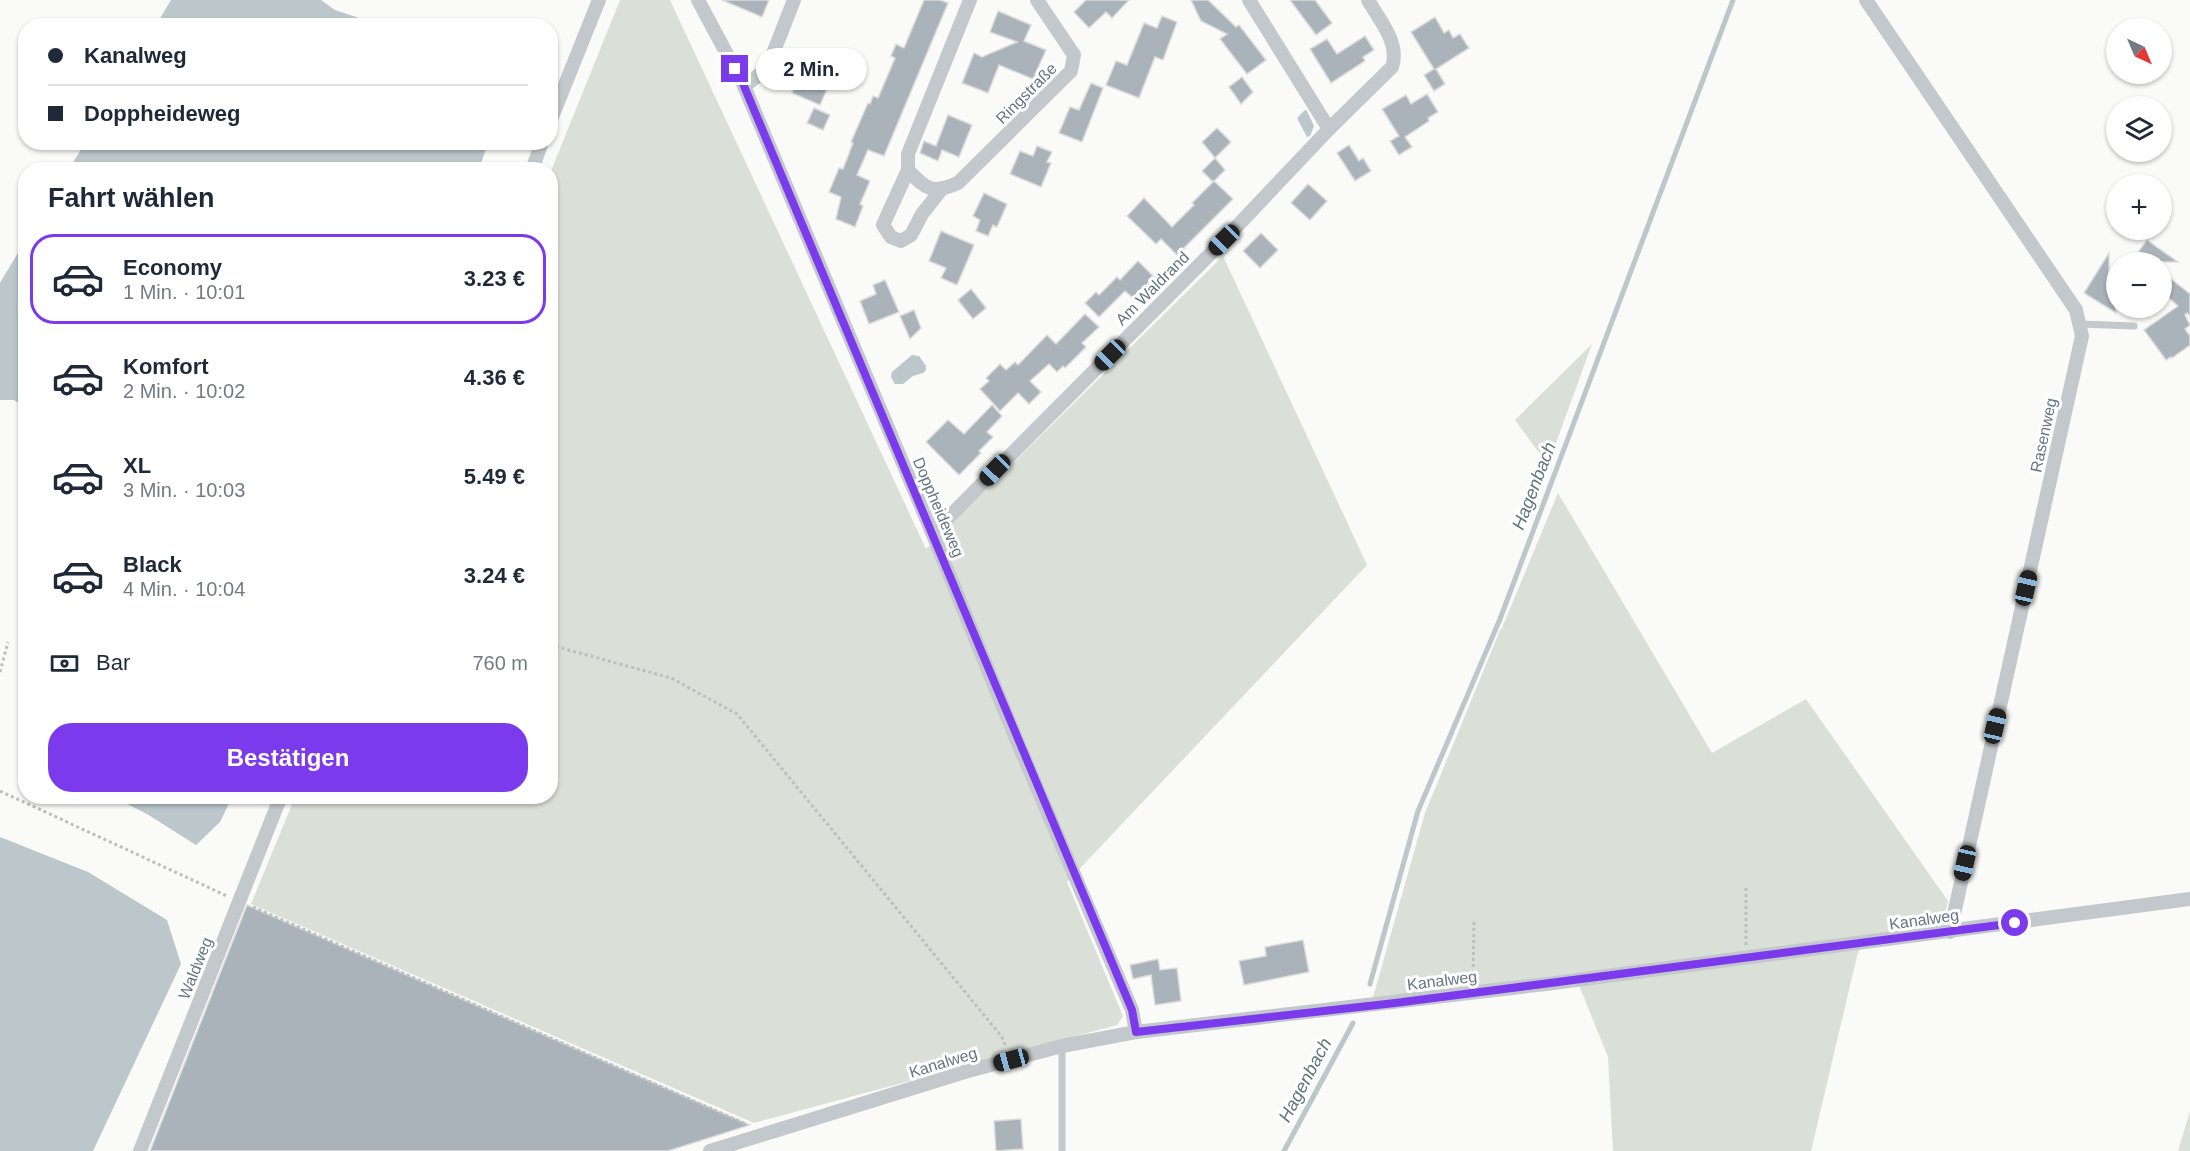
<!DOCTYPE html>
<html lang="de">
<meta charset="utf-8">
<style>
body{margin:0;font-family:Helvetica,sans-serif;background:#f2f2f3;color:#1f2937;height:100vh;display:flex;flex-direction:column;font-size:22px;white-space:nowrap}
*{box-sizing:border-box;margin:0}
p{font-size:20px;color:#747a83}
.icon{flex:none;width:33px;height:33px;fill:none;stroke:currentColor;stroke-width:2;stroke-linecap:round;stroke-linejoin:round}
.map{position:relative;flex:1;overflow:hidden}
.drawer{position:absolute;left:18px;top:162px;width:540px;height:642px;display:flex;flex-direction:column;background:#fff;border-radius:24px;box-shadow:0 2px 4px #0004}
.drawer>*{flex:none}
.guide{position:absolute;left:18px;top:18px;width:540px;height:132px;border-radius:24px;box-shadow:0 2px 4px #0004;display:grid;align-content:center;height:132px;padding:0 30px;background:#fff}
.needle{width:39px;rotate:136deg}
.fabs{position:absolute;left:2106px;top:18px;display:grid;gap:12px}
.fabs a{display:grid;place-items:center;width:66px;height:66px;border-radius:50%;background:#fff;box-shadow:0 2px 4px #0004;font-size:30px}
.end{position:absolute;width:27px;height:27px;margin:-14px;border:8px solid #7c3aed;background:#fff;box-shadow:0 0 0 3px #fff}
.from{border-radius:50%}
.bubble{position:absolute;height:42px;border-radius:21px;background:#fff;box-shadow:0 2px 4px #0004;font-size:20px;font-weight:600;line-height:42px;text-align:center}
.car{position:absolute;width:18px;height:36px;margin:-18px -9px;border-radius:8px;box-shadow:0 0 4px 2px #0007;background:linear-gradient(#222 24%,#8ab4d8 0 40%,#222 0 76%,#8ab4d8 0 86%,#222 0)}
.guide b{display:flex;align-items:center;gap:21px;height:57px;font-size:22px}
.guide b+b{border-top:2px solid #e0e1e3}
.guide i{width:15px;height:15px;background:#1f2937}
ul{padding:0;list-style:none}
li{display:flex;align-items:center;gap:18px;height:90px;margin:0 12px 9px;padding:0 18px;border:3px solid transparent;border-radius:24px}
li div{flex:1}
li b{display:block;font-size:22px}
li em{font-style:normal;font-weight:600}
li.on{border-color:#7c3aed}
li>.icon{width:54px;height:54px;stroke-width:1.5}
h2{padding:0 30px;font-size:27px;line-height:72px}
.pay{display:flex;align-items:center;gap:15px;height:66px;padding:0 30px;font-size:22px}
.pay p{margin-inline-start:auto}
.cta{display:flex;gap:12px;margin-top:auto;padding:12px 30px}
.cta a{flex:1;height:69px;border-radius:24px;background:#7c3aed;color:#fff;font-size:24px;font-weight:600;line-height:69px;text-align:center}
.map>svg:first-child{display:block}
.green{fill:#dadfd7}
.water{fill:#bbc7cb}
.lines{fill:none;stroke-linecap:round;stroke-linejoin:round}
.stream{stroke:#bbc7cb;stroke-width:5}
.building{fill:#aab3b9;stroke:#dcdcda;stroke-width:1.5}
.path{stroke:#bbbfc2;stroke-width:3;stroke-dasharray:3 3;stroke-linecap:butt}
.lane{stroke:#c3c8cc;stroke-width:7}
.street{stroke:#c3c8cc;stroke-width:14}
.route{stroke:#7c3aed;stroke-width:8}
.labels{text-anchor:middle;stroke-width:6;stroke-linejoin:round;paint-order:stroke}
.street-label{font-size:16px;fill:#657683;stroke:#fff}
.water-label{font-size:18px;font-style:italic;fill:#60757c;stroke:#fff}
</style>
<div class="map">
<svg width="2190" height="1151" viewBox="0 0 2190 1151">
<rect width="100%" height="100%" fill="#fafaf8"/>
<g class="green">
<path d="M 620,0 L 670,0 L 926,549 L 1223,256 L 1367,565 L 1067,882 L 1123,1016 L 1117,1025 L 754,1123 L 251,904 L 295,797 L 550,796 L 551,171 Z"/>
<path d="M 1592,344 L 1548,465 L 1515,420 Z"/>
<path d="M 1558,493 L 1712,753 L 1806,699 L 1948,901 L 1942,928 L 1865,935 L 1857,956 L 1811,1151 L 1613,1151 L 1608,1057 L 1574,973 L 1372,1001 L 1425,813 L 1501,628 L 1508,631 L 1502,628 Z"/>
<path d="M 2190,1111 L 2190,1151 L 2178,1151 Z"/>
</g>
<g class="water">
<path d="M 171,0 L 321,0 L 335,10 L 380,25 L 156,25 Z"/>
<path d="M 1305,110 L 1307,111 L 1314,126 L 1310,136 L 1307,137 L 1297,118 Z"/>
<path d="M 85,143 L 85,142 L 488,143 L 479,169 L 69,169 Z"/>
<path d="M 25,241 L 25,407 L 14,400 L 0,400 L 0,283 Z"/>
<path d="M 912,355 L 919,356 L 926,366 L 926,370 L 923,373 L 913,376 L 903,384 L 895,384 L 891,377 L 892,372 Z"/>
<path d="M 113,797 L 232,797 L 220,822 L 196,845 L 147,814 Z"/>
<path d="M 0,837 L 88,872 L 167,920 L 181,964 L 93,1151 L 0,1151 Z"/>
</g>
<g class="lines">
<g class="stream">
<path d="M 1370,984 L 1418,811 L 1500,619 L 1733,0"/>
<path d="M 1284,1151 L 1353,1023"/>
</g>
</g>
<g class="building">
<path d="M 722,0 L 769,0 L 762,17 Z"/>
<path d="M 924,0 L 940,0 L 948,3 L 884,156 L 868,150 L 857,175 L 870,181 L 860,204 L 863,206 L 855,227 L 836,219 L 841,197 L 829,192 L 839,168 L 843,169 L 853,143 L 851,142 L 868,103 L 870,104 L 873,96 L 878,98 L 895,58 L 891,56 L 896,44 L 904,48 Z"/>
<path d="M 1086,0 L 1129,0 L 1112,18 L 1106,12 L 1089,28 L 1074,12 Z"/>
<path d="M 1191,0 L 1208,0 L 1236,27 L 1239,25 L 1266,60 L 1247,74 L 1220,39 L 1227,34 L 1201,21 Z"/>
<path d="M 1290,0 L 1315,0 L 1332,23 L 1316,35 Z"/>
<path d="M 998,11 L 1031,25 L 1024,41 L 1046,50 L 1033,79 L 999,65 L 988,93 L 962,83 L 974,53 L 982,57 L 1017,42 L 990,32 Z"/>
<path d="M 1162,16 L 1177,22 L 1163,60 L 1155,57 L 1139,98 L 1106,85 L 1116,61 L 1127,65 L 1144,23 L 1157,28 Z"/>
<path d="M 1435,17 L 1444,33 L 1449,30 L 1453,38 L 1460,34 L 1469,48 L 1436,69 L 1445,84 L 1434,91 L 1424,75 L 1434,69 L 1411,32 Z"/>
<path d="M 1365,36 L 1374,50 L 1363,57 L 1365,61 L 1331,83 L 1310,49 L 1327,39 L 1337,54 Z"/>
<path d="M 806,60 L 834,73 L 820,105 L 792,93 Z"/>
<path d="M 1242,77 L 1253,92 L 1241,104 L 1229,87 Z"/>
<path d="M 1091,83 L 1103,88 L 1082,142 L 1059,133 L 1070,107 L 1079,110 Z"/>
<path d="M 1427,94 L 1438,112 L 1428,118 L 1429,121 L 1405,137 L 1412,147 L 1399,155 L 1390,141 L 1399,136 L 1382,109 L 1406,95 L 1411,104 Z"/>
<path d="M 814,108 L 830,115 L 823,130 L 807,123 Z"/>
<path d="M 948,115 L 972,125 L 959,157 L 942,150 L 938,161 L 920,153 L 924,141 L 936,146 Z"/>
<path d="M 1217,128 L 1231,142 L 1215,158 L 1202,142 Z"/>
<path d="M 1349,145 L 1359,161 L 1363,158 L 1371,171 L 1355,181 L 1337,153 Z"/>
<path d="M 1037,146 L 1052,152 L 1047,162 L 1051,163 L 1041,187 L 1010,174 L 1020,151 L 1033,156 Z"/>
<path d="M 1215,158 L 1225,170 L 1213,182 L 1202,171 Z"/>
<path d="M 1214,181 L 1233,199 L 1177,255 L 1161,239 L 1156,244 L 1127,216 L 1144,198 L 1172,227 L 1194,205 L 1192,203 Z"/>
<path d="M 1308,184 L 1327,201 L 1310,220 L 1291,203 Z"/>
<path d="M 984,193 L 1007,204 L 997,227 L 993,225 L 988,236 L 976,231 L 980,220 L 973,216 Z"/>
<path d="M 941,231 L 974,245 L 957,285 L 941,278 L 946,268 L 929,261 Z"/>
<path d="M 1261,233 L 1278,250 L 1260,268 L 1243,251 Z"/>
<path d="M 2147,240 L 2178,262 L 2131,262 Z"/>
<path d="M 2109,253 L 2109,279 L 2116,267 L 2116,313 L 2084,293 Z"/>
<path d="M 1138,261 L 1154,277 L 1133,298 L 1125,291 L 1099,317 L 1085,303 L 1096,292 L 1099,295 L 1117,277 L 1120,280 Z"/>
<path d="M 2170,278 L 2190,294 L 2190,316 L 2187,313 L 2185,315 L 2190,325 L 2185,329 L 2190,336 L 2190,345 L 2172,358 L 2171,357 L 2166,360 L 2144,330 L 2178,306 L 2162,292 L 2162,288 Z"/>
<path d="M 885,280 L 899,312 L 869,324 L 860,301 L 876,294 L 873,285 Z"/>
<path d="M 971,289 L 986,308 L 973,319 L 958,300 Z"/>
<path d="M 914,310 L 921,328 L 910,339 L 900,316 Z"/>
<path d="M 1085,314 L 1099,327 L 1082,343 L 1086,347 L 1065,368 L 1063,366 L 1057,372 L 1049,364 L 1030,381 L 1041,392 L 1029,404 L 1018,393 L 1000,411 L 980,389 L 989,381 L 986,378 L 1000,364 L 1006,370 L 1015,362 L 1018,365 L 1047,335 L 1056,344 Z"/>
<path d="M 992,405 L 1002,416 L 987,432 L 993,437 L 979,451 L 981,453 L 959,475 L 926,442 L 948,420 L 964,434 Z"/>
<path d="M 247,905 L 750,1125 L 668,1151 L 150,1151 Z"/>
<path d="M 1303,940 L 1309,972 L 1244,985 L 1239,961 L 1266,956 L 1265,947 Z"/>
<path d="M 1158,959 L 1160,970 L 1177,968 L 1181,1001 L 1155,1005 L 1151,975 L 1133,979 L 1130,965 Z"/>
<path d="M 1021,1119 L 1023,1149 L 996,1151 L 994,1121 Z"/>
</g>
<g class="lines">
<g class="path">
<path d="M 550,645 L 671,678 L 737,714 L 1002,1037 L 1006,1047"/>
<path d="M 0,672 L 8,642"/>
<path d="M 0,791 L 227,896"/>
<path d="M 1746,888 L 1746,945"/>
<path d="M 253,907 L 746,1124"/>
<path d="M 1473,979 L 1474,922"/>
</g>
<g class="lane">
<path d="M 2079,324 L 2134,326"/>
<path d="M 1062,1046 L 1062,1151"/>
</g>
<g class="street">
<path d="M 698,0 L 744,86 L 931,530 L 1015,736 L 1132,1010 L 1136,1032"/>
<path d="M 970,0 L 908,154 L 908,170 C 926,190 933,194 958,183 L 1071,71 L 1074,55 L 1037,0"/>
<path d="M 1249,0 L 1329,129"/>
<path d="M 1866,0 L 2076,310 L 2082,336 L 1950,932"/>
<path d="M 744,86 L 767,69 L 794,0"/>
<path d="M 550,122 L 599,0"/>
<path d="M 532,170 L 542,142"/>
<path d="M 908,170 L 883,225 L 891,237 L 901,241 L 911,235 L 922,214 L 941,190"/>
<path d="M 931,530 L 947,519 L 1224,240 L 1329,129 L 1392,67 C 1400,43 1380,21 1368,0"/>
<path d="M 140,1151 L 281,796"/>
<path d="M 710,1151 L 968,1071 L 1062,1046 L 1136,1032 L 1546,984 L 2190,899"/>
</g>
</g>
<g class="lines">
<path class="route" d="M 735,69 L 744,86 C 873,394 1002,702 1132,1010 L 1136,1032 L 1395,1003 L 2015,923"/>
</g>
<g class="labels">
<g class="street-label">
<text transform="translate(1026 93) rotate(-45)" y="6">Ringstraße</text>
<text transform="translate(1152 288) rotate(-45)" y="6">Am Waldrand</text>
<text transform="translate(2043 435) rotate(-78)" y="6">Rasenweg</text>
<text transform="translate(939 507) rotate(67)" y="6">Doppheideweg</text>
<text transform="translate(1924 919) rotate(-8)" y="6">Kanalweg</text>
<text transform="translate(195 968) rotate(-68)" y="6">Waldweg</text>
<text transform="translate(1442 980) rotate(-7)" y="6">Kanalweg</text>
<text transform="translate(943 1062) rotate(-17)" y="6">Kanalweg</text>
</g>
<g class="water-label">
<text transform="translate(1534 486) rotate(-69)" y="6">Hagenbach</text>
<text transform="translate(1305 1080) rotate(-62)" y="6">Hagenbach</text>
</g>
</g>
</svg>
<div class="fabs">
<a><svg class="needle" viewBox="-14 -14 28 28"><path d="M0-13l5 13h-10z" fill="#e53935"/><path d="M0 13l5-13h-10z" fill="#747a83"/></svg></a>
<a><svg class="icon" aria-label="layers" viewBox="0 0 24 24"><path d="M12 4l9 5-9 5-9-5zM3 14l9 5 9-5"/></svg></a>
<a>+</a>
<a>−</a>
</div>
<i class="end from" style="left:2015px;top:923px"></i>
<i class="end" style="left:735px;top:69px"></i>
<div class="bubble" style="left:756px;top:48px;width:111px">2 Min.</div>
<i class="car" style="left:1224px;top:240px;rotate:225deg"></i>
<i class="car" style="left:1110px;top:355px;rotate:225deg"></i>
<i class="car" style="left:995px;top:470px;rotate:224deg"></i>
<i class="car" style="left:2026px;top:588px;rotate:13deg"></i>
<i class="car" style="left:1995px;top:726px;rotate:13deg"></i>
<i class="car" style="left:1965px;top:863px;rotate:193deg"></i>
<i class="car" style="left:1011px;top:1060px;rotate:255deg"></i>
<div class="guide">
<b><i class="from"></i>Kanalweg</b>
<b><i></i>Doppheideweg</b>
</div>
<section class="drawer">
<h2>Fahrt wählen</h2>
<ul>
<li class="on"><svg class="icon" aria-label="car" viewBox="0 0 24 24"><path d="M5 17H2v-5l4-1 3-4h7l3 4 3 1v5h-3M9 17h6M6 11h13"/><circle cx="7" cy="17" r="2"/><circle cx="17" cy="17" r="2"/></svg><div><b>Economy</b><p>1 Min. · 10:01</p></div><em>3.23 €</em></li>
<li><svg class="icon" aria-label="car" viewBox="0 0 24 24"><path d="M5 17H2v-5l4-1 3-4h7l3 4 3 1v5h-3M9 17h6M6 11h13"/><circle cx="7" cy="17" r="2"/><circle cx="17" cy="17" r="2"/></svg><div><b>Komfort</b><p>2 Min. · 10:02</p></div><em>4.36 €</em></li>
<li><svg class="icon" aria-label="car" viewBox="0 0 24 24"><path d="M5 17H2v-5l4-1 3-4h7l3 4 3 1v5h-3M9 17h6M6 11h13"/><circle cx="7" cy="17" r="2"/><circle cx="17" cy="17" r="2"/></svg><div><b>XL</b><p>3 Min. · 10:03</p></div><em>5.49 €</em></li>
<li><svg class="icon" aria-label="car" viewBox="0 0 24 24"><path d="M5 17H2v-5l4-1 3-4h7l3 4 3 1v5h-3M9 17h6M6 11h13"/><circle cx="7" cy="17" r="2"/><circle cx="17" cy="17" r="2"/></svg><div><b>Black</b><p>4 Min. · 10:04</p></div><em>3.24 €</em></li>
</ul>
<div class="pay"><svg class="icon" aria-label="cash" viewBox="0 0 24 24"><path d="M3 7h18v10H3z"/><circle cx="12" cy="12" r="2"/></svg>Bar<p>760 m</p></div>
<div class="cta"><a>Bestätigen</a></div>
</section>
</div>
